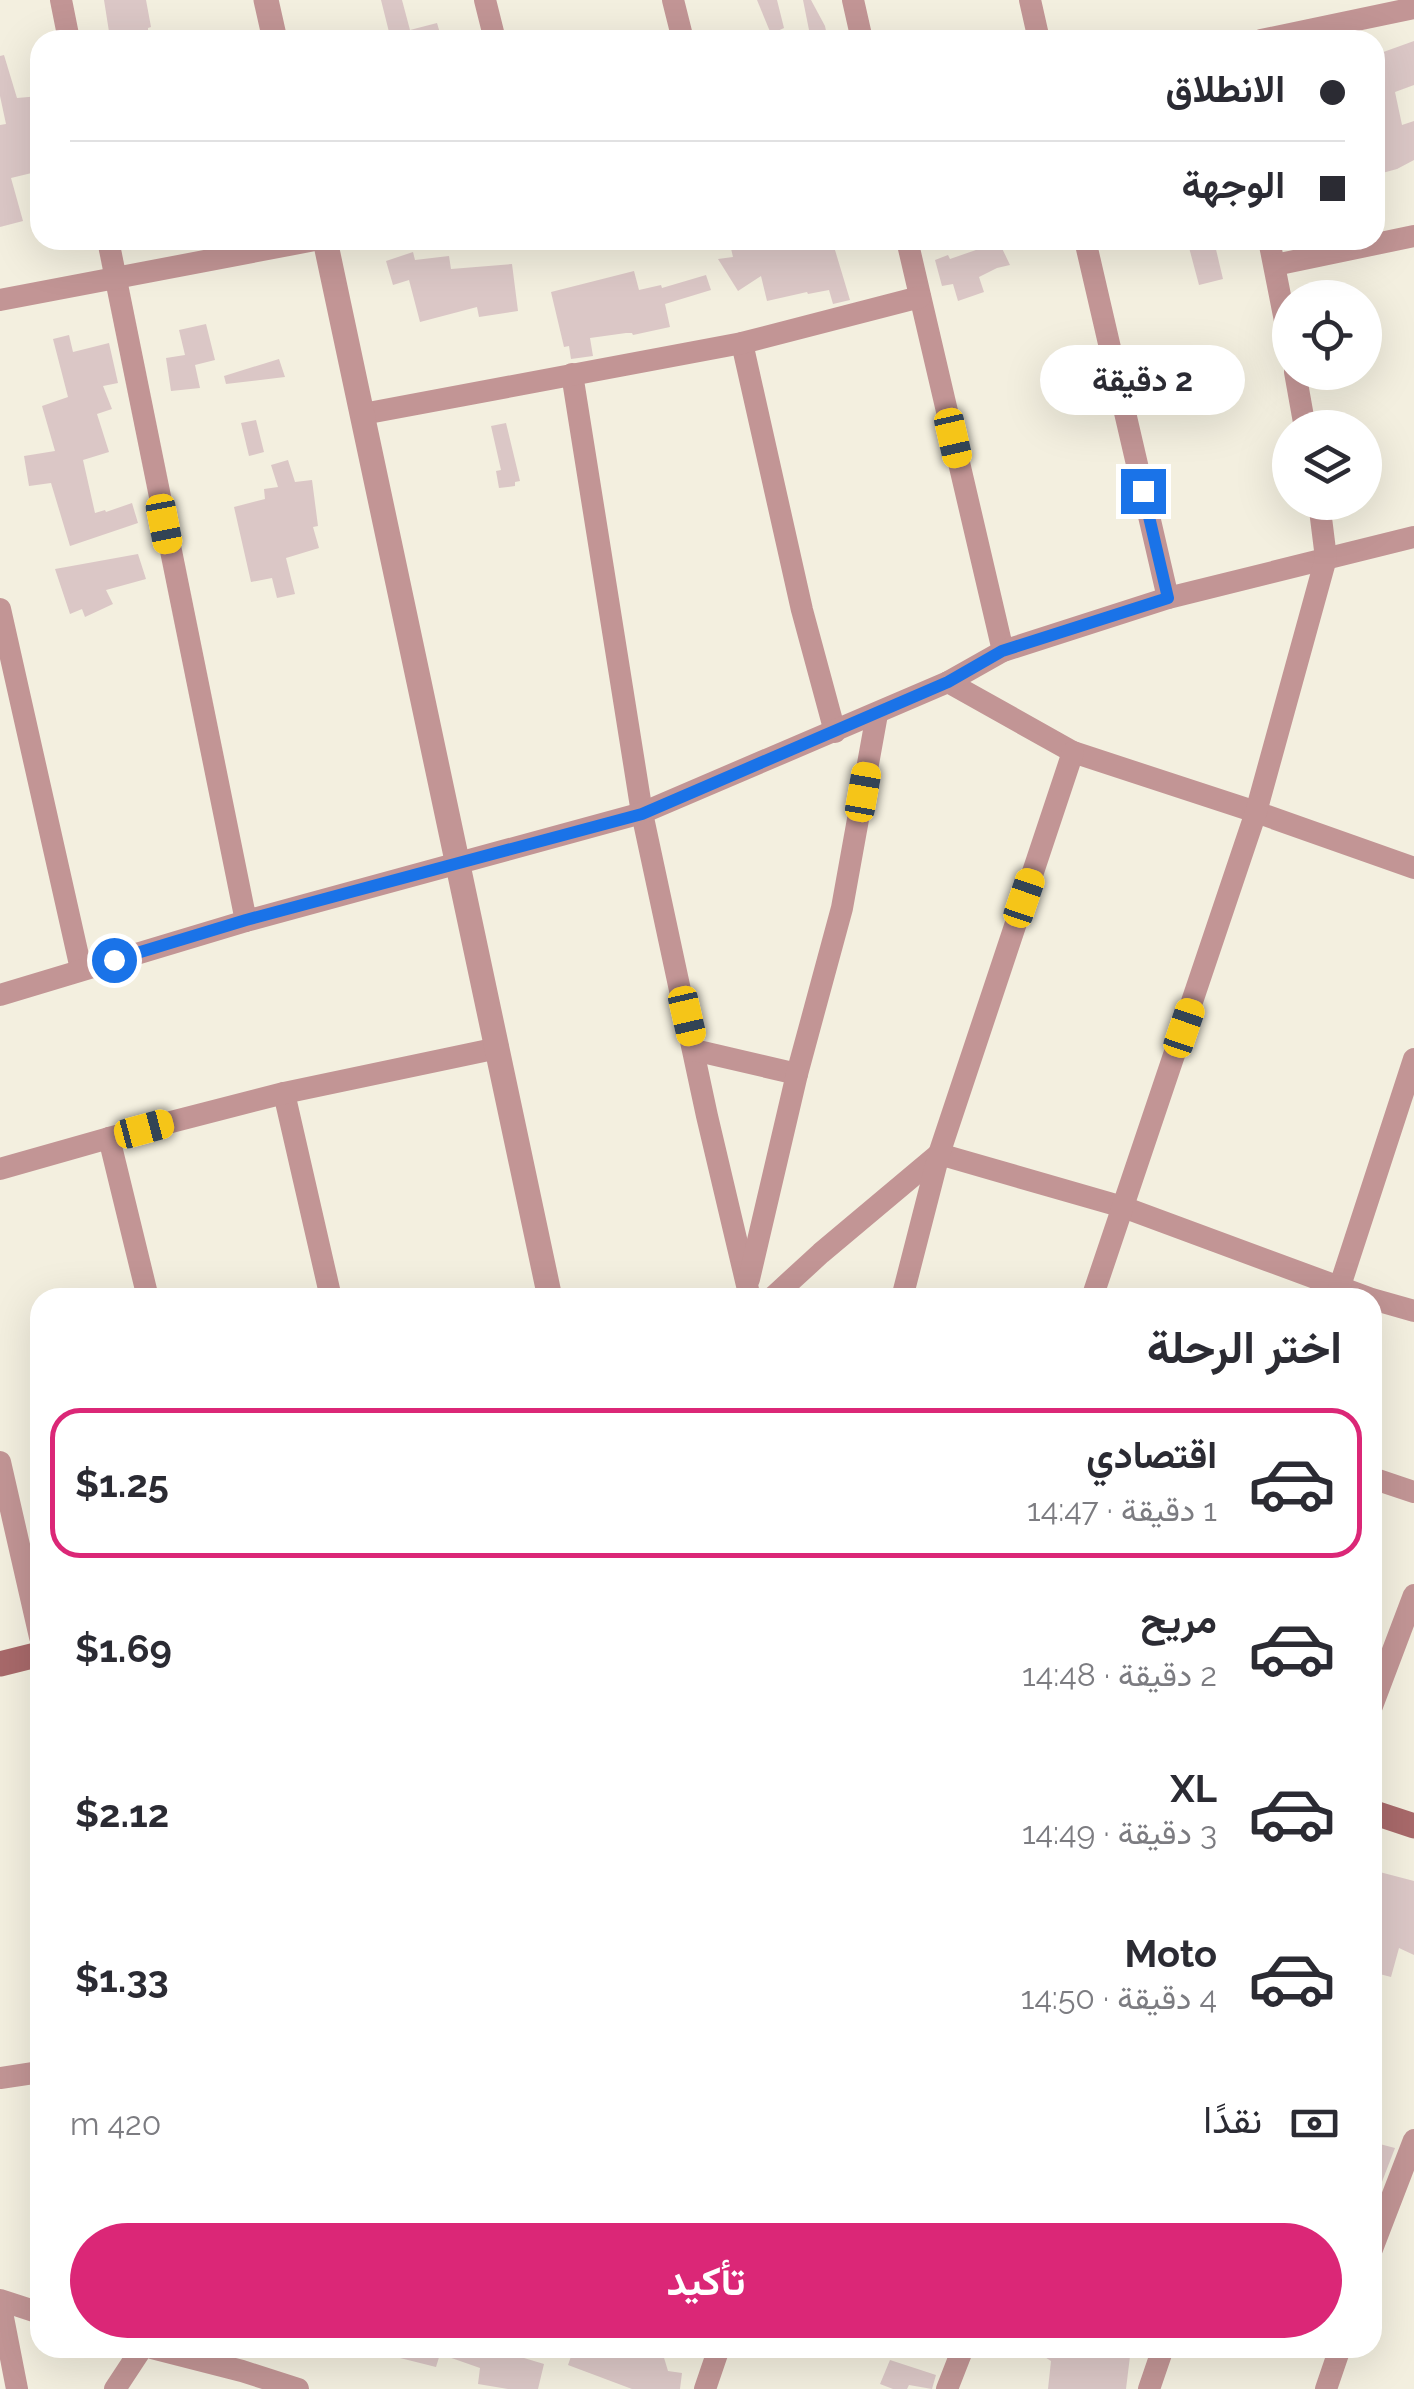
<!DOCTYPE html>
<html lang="ar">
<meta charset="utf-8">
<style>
body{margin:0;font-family:Raleway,Vazirmatn,sans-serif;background:#f7f7f7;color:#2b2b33;direction:rtl;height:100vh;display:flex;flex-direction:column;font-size:38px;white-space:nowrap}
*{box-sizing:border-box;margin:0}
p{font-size:32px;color:#7c7c81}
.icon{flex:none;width:55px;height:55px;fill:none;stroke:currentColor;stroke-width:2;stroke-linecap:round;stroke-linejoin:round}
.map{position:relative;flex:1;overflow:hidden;direction:ltr}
.details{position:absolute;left:30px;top:1288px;width:1352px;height:1070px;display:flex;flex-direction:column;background:#fff;border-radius:30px;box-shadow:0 10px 40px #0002;direction:rtl}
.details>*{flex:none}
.hud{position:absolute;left:30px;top:30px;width:1355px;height:220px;border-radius:30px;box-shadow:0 10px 40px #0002;direction:rtl;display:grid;align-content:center;height:220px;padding:0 40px;background:#fff}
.buttons{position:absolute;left:1272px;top:280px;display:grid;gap:20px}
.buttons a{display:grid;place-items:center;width:110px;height:110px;border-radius:50%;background:#fff;box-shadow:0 10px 40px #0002;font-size:50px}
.end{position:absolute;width:45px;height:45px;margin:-22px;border:12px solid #1a73e8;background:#fff;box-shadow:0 0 0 5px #fff}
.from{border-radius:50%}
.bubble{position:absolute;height:70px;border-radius:35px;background:#fff;box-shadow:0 10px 40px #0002;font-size:32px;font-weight:700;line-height:70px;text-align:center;direction:rtl}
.car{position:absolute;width:30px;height:60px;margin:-30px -15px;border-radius:12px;box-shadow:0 0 8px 2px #0007;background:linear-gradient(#f5c518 24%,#345 0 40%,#f5c518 0 76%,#345 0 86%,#f5c518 0)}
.hud b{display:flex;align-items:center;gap:35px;height:95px;font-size:38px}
.hud b+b{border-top:2px solid #e1e1e2}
.hud i{width:25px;height:25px;background:#2b2b33}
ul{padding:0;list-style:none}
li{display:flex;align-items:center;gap:30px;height:150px;margin:0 20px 15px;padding:0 20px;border:5px solid transparent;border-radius:30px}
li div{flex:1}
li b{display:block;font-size:38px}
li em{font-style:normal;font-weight:700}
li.active{border-color:#db2777}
li>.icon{width:90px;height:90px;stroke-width:1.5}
h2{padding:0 40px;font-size:45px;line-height:120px}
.pay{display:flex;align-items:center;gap:25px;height:110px;padding:0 40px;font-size:38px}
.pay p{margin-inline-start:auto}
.action{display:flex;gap:20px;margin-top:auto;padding:20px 40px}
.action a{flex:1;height:115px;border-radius:60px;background:#db2777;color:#fff;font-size:40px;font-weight:700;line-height:115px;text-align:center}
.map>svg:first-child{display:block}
.building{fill:#dbc7c6}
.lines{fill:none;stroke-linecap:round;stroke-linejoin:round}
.minor{stroke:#c29595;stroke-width:22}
.tertiary{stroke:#c29595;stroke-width:25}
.secondary{stroke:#a8696a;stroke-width:25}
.route{stroke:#1a73e8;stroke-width:12}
</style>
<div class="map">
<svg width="1414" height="2389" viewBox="0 0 1414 2389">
<rect width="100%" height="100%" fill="#f3efdf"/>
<g class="building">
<path d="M 104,0 L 146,0 L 151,27 L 148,28 L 148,33 L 110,38 Z"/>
<path d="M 381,0 L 402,0 L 410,30 L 437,23 L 442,40 L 391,40 Z"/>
<path d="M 757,0 L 777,0 L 784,28 L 771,34 Z"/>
<path d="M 803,0 L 811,0 L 825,26 L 828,40 L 811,40 Z"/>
<path d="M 1414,41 L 1414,85 L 1395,92 L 1402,125 L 1414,121 L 1414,160 L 1397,169 L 1375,175 L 1375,142 L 1382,137 L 1375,104 L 1375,55 Z"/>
<path d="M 4,55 L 17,98 L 40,96 L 40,125 L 34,126 L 40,151 L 40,171 L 11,178 L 23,221 L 0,227 L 0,125 L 6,124 L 0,96 L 0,56 Z"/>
<path d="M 729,240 L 748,240 L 750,248 L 793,240 L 832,240 L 850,300 L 833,304 L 829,290 L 808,294 L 807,292 L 767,301 L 761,276 L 738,291 L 718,259 L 733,257 Z"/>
<path d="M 1187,240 L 1203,240 L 1204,244 L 1214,241 L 1223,279 L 1199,285 Z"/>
<path d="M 999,242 L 1010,265 L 997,268 L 979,277 L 984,292 L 958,301 L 953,284 L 942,286 L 935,260 L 948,255 L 950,259 Z"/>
<path d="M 413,252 L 415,260 L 449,256 L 451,269 L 512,264 L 518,311 L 479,317 L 477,307 L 420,322 L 409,280 L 393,285 L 386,261 Z"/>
<path d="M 634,271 L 639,290 L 661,285 L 662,288 L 706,275 L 711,290 L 665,304 L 670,327 L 633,335 L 632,333 L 626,333 L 590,338 L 593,356 L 571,359 L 569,346 L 564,347 L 551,292 Z"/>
<path d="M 206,324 L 215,360 L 195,365 L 200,388 L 171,391 L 166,358 L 185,355 L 179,330 Z"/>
<path d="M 69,335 L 73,352 L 109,343 L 118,383 L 103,386 L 112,409 L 97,414 L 109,452 L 83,460 L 95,513 L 105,510 L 106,512 L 132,503 L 138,523 L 70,546 L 51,483 L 29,486 L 24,456 L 55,451 L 42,406 L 68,397 L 53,339 Z"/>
<path d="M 279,359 L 285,377 L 226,384 L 224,376 Z"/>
<path d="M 256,420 L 264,452 L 249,456 L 241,423 Z"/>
<path d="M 506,423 L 520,481 L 515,482 L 515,486 L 499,488 L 496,471 L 501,470 L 491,426 Z"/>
<path d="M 288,460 L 295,482 L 312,480 L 318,526 L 313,527 L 319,548 L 286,558 L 295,594 L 277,598 L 272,578 L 251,582 L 234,507 L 265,499 L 264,489 L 278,487 L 271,465 Z"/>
<path d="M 138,554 L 146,579 L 106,590 L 113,604 L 85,617 L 82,609 L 70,614 L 55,569 Z"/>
<path d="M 1372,1870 L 1414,1881 L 1414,1955 L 1399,1948 L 1391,1977 L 1372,1972 Z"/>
<path d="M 1372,2142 L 1395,2148 L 1380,2187 L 1372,2185 Z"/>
<path d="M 380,2348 L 526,2348 L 524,2358 L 544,2364 L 538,2389 L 508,2389 L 478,2384 L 480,2368 L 440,2354 L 436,2367 L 380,2353 Z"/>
<path d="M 574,2348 L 612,2348 L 639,2357 L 662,2351 L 668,2371 L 682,2373 L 680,2389 L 632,2389 L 568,2365 Z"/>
<path d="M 1031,2348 L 1131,2348 L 1126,2389 L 1048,2389 L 1051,2361 Z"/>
<path d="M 890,2360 L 936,2375 L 932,2389 L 909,2385 L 907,2389 L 893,2389 L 880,2384 Z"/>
</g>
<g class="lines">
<g class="minor">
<path d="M 61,0 L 69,40"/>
<path d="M 485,0 L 495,40"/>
<path d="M 673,0 L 683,40"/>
<path d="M 853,0 L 862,40"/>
<path d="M 1030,0 L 1039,40"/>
<path d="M 1261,40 L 1414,8"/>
<path d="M 108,240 L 246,921"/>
<path d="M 907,240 L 1003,651"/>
<path d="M 1085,240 L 1168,598"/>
<path d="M 1269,240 L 1290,346"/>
<path d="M 1275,265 L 1414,236"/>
<path d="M 0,300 L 315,240"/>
<path d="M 742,343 L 802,610 L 835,732"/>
<path d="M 1295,372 L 1305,428"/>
<path d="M 572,374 L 642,813 L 707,1116 L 750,1298"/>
<path d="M 363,414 L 742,343 L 920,297"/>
<path d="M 0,609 L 81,969"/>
<path d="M 948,682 L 1073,752 L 1256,812 L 1414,868"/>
<path d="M 0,995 L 246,921 L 642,813 L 948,682 L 1003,651 L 1168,598 L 1414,537"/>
<path d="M 694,1050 L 797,1074"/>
<path d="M 284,1093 L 331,1298"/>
<path d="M 109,1138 L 148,1298"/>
<path d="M 0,1169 L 109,1138 L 284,1093 L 498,1048"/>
<path d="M 749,1279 L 797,1074 L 842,908 L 877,714"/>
<path d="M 772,1298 L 821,1253 L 939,1154 L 1123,1207 L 1369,1298"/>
<path d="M 902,1298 L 939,1154 L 1073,752"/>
<path d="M 1092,1298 L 1256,812 L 1326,558 L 1319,502"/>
<path d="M 1336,1298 L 1414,1059"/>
<path d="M 1372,1299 L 1414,1311"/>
<path d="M 0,1462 L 40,1637"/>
<path d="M 1372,1478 L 1414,1492"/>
<path d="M 1372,1706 L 1414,1595"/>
<path d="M 0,2078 L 40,2072"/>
<path d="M 1372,2249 L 1414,2140"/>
<path d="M 0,2300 L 40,2313"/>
<path d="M 0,2302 L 17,2389"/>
<path d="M 152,2348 L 242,2371 L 298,2389"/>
<path d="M 115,2389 L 142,2348"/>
<path d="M 705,2389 L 719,2348"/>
<path d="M 947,2389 L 963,2348"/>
<path d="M 1149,2389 L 1163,2348"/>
<path d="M 1326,2389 L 1340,2348"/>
</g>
<g class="tertiary">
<path d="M 266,0 L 275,40"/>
<path d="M 325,240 L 550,1298"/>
</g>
<g class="secondary">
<path d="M 0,1664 L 40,1654"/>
<path d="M 1372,1812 L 1414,1826"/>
</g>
</g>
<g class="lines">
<path class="route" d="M 114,960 L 246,920 L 642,814 L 948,682 L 1002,651 L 1168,598 L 1143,491"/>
</g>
</svg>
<div class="buttons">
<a><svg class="icon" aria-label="locate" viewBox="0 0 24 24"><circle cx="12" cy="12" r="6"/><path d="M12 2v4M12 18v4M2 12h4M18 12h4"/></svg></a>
<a><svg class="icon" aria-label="layers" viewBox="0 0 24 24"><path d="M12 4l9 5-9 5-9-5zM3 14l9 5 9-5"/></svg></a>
</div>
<i class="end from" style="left:114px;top:960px"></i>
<i class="end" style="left:1143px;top:491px"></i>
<div class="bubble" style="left:1040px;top:345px;width:205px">2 دقيقة</div>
<i class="car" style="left:953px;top:438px;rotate:167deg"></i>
<i class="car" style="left:164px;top:524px;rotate:169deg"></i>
<i class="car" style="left:863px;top:792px;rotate:10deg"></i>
<i class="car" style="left:1024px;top:898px;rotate:19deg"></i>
<i class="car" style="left:687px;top:1016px;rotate:167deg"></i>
<i class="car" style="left:1184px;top:1028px;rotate:19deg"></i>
<i class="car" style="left:144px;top:1129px;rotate:75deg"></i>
<div class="hud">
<b><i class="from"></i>الانطلاق</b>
<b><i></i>الوجهة</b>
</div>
<section class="details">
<h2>اختر الرحلة</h2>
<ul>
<li class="active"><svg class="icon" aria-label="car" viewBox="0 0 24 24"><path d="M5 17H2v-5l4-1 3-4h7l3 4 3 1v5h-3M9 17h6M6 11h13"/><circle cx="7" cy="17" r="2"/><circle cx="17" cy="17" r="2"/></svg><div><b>اقتصادي</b><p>1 دقيقة · 14:47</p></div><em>$1.25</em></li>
<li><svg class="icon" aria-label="car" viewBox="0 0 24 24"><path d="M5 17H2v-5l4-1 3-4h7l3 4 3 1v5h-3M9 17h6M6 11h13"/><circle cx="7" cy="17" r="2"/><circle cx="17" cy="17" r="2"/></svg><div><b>مريح</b><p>2 دقيقة · 14:48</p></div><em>$1.69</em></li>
<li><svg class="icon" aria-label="car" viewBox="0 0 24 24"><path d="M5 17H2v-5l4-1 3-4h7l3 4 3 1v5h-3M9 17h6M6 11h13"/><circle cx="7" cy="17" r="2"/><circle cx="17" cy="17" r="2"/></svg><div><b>XL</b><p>3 دقيقة · 14:49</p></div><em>$2.12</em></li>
<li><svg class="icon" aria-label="car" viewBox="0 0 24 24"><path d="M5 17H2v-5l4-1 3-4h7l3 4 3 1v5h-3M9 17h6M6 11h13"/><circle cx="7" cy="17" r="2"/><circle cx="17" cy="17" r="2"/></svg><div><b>Moto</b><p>4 دقيقة · 14:50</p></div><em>$1.33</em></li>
</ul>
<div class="pay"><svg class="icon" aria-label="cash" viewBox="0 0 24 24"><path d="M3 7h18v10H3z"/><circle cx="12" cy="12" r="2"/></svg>نقدًا<p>420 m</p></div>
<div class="action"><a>تأكيد</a></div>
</section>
</div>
